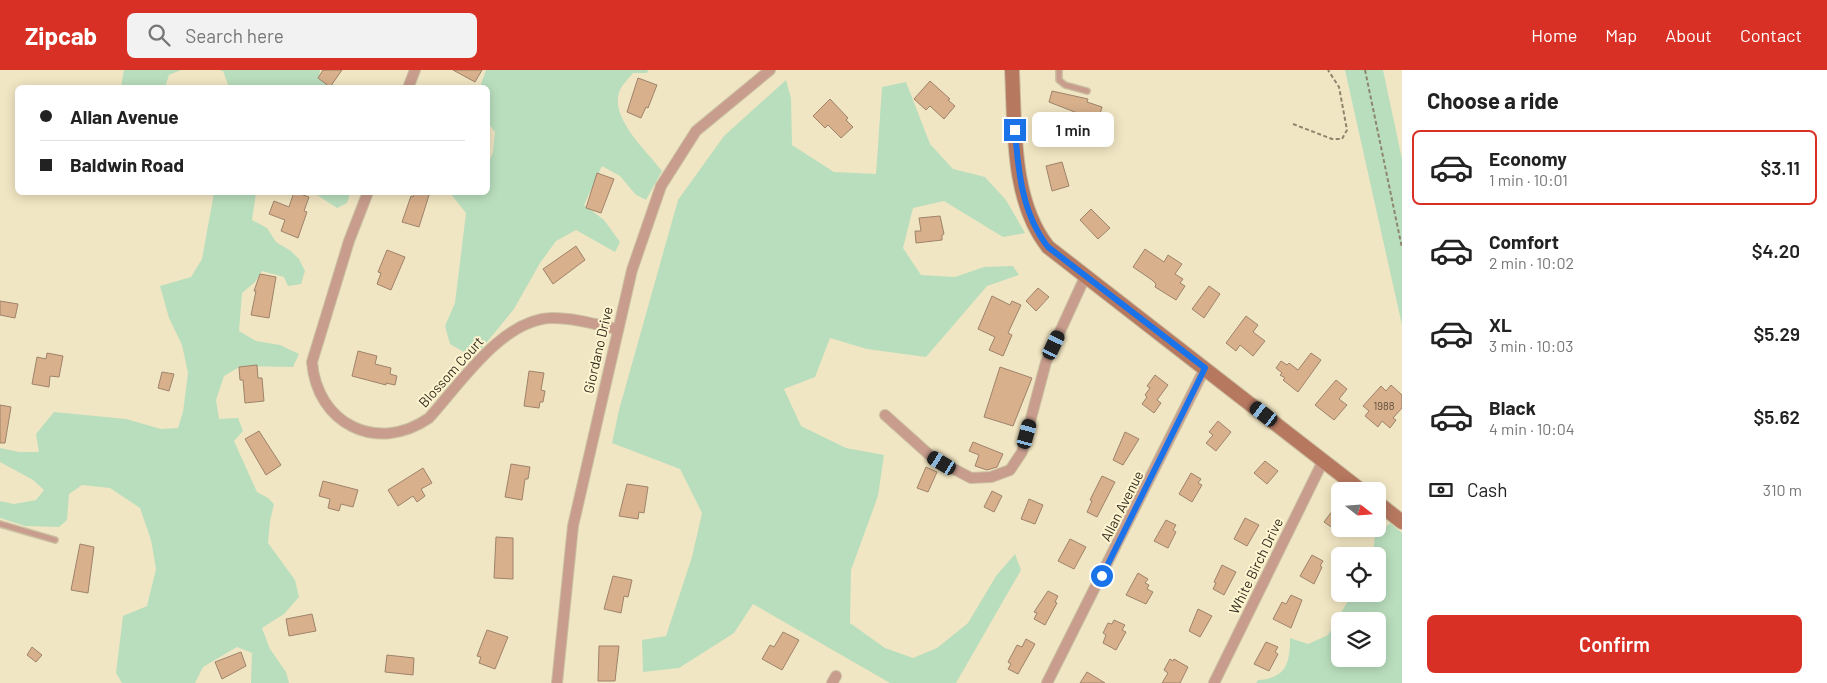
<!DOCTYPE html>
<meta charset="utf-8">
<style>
body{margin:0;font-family:Barlow,sans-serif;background:#f2f2f2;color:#222;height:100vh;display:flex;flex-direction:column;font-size:19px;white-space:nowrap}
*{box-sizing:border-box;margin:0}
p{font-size:16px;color:#767676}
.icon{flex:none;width:28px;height:28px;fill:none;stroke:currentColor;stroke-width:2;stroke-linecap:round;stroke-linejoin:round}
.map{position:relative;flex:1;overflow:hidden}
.drawer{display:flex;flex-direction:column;background:#fff;width:425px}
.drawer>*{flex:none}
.banner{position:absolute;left:15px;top:15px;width:475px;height:110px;border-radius:8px;box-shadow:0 2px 12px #0003;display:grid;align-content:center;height:110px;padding:0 25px;background:#fff}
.needle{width:32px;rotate:107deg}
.tools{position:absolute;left:1331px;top:412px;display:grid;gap:10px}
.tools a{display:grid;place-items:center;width:55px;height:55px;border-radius:8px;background:#fff;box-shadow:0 2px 12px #0003;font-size:25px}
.end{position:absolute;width:22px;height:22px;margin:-11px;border:6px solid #1a73e8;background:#fff;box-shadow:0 0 0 2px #fff}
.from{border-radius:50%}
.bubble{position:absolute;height:35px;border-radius:8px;background:#fff;box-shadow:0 2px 12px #0003;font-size:16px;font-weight:600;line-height:35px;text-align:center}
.car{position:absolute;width:15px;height:30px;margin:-15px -8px;border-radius:6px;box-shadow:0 0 4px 1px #0007;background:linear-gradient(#222 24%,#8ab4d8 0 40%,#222 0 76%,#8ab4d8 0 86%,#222 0)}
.banner b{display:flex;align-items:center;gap:18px;height:48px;font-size:19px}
.banner b+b{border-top:1px solid #e0e0e0}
.banner i{width:12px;height:12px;background:#222}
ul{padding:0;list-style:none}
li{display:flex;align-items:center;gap:15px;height:75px;margin:0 10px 8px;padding:0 15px;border:2px solid transparent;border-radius:8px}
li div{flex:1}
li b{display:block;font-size:19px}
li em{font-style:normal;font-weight:600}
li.on{border-color:#d93025}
li>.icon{width:45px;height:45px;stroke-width:1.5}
h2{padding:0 25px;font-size:22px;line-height:60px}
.pay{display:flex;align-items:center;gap:12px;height:55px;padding:0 25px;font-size:19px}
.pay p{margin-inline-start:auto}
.button{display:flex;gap:10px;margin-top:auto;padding:10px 25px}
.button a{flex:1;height:58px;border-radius:8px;background:#d93025;color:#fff;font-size:20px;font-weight:600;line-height:58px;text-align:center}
header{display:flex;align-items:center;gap:30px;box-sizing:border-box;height:70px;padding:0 25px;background:#d93025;color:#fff}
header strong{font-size:24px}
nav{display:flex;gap:28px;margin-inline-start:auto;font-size:18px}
.search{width:350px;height:45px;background:#f2f2f2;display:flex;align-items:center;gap:12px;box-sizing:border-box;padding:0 18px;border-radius:8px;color:#767676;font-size:19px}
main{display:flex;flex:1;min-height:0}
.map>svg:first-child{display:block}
.green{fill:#b9debd;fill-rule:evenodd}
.building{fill:#d8b08c;stroke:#9e836b}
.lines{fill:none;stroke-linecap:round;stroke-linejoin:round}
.lane-casing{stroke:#cbc1a2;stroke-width:8}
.street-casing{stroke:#cbc1a2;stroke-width:12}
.secondary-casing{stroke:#cbc1a2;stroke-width:16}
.path{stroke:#8d866e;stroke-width:2;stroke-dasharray:4 2.5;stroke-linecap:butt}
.lane{stroke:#c89d8d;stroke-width:5}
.street{stroke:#c89d8d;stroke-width:10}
.secondary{stroke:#b77860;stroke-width:14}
.route{stroke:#1a73e8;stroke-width:6}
.labels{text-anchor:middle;stroke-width:4;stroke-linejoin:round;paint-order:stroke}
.number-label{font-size:11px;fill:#5c4e3b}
.street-label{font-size:14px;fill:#322e20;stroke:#fef4d0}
</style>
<header>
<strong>Zipcab</strong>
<div class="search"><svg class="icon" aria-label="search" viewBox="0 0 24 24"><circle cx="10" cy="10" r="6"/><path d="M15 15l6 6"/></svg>Search here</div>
<nav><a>Home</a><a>Map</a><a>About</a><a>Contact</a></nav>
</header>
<main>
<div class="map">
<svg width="1402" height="613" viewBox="0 0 1402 613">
<rect width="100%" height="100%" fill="#f1e6c3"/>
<g class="green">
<path d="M 124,0 L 181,0 L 169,5 L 165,17 L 121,17 Z"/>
<path d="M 219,0 L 320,0 L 319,7 L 339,17 L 229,17 L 223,1 Z"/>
<path d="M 486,0 L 648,0 L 647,3 L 633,3 C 629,8 624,13 621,18 C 606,45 647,81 662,101 L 646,130 L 635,124 L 620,106 L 602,96 L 584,135 L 604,150 L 620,172 L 615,182 L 576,160 L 556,171 L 540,193 L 514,239 L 482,278 L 464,282 L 450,274 L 445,256 L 455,233 L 466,143 L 450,123 L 488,122 L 488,94 L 493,82 L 495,62 L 488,53 L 488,18 L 480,17 Z"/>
<path d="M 1345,0 L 1383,0 L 1402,89 L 1402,255 Z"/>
<path d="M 786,10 L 791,28 L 792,75 L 834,102 L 876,104 L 882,17 L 906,12 L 930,74 L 953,99 L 985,107 L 1006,130 L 1025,163 L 1003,167 L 944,131 L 913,138 L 903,178 L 921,205 L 955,207 L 984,197 L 1013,196 L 1019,205 L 987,216 L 926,287 L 867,279 L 830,268 L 815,307 L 784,319 L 801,356 L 846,378 L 884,385 L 878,426 L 851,500 L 850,553 L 885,578 L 913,588 L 937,578 L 968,553 L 996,506 L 1015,484 L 1021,500 L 956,613 L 890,613 L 753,534 L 734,563 L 679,598 L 643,602 L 642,570 L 666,566 L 692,487 L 702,443 L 680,399 L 612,373 L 619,340 L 678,130 L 724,66 Z"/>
<path d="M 214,123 L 256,123 L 252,150 L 267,158 L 276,172 L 291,181 L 299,189 L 305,201 L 301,214 L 288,216 L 284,207 L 262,201 L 255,212 L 242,223 L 239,261 L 256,271 L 280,275 L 299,284 L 293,297 L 241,296 L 224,306 L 216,330 L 219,349 L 238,348 L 243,361 L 234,371 L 257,422 L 268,428 L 274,434 L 270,451 L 268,473 L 295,510 L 299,527 L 284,544 L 262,558 L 270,579 L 286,602 L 289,613 L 251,613 L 252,583 L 237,577 L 203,597 L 195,613 L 122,613 L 116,603 L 123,546 L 147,536 L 156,499 L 151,470 L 140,438 L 110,418 L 82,415 L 69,424 L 67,450 L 59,457 L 25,456 L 0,448 L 0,431 L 14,434 L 36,430 L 44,420 L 33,410 L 0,392 L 0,378 L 19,382 L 39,382 L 36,364 L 54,342 L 126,349 L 161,359 L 178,358 L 183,342 L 188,303 L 182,275 L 169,248 L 160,216 L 191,207 L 202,189 Z"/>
<path d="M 314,123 L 350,123 L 347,133 L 337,138 Z"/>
<path d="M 1390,453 L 1402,463 L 1402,613 L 1256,613 L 1258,610 C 1286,608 1290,594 1290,568 L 1308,574 L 1328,565 L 1352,524 L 1378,524 L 1378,486 L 1364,486 L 1373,483 L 1375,467 ZM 1340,551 L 1378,551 L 1378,589 L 1340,589 Z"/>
</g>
<g class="building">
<path d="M 323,0 L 342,0 L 330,17 L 318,8 Z"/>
<path d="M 453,0 L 482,0 L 475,12 Z"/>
<path d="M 638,8 L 657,15 L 648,38 L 646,37 L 641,48 L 627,42 Z"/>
<path d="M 930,11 L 950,29 L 948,30 L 955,36 L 944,49 L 930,36 L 926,40 L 914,29 Z"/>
<path d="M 1052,21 L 1088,29 L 1087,32 L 1102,37 L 1098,51 L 1049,32 Z"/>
<path d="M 830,29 L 848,48 L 846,50 L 853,57 L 841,68 L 828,55 L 825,58 L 813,46 Z"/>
<path d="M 1062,92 L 1069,116 L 1052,121 L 1046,96 Z"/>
<path d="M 597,103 L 614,109 L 601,143 L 586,138 Z"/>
<path d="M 294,122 L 309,127 L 304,141 L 307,142 L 298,168 L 281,161 L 285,150 L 269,144 L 274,131 L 289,137 Z"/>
<path d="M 414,122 L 430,122 L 419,157 L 402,152 L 411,126 L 413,127 Z"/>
<path d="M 1091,139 L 1110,158 L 1098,169 L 1080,150 Z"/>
<path d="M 940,146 L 944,164 L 942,165 L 942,170 L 916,173 L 915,161 L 921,161 L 919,148 Z"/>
<path d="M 576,176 L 585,190 L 553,214 L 543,199 Z"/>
<path d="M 1145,179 L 1164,192 L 1168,185 L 1182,194 L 1175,204 L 1183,209 L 1180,213 L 1185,216 L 1176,230 L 1155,217 L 1156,214 L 1152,210 L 1133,197 Z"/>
<path d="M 387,180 L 405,187 L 391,220 L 377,214 L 381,203 L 378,202 Z"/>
<path d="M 260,204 L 276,207 L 269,248 L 251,245 L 256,221 L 254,221 Z"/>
<path d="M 1209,216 L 1220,224 L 1204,248 L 1192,239 Z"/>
<path d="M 1038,218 L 1049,227 L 1036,241 L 1026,231 Z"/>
<path d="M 992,226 L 1010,235 L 1012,231 L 1021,235 L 1008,263 L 1012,265 L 1003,286 L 989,280 L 995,267 L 978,259 Z"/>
<path d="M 0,231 L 18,234 L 15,248 L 0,245 Z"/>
<path d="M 1246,246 L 1258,255 L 1253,262 L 1265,271 L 1253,286 L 1240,275 L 1236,281 L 1226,273 Z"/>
<path d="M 358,281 L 377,286 L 375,294 L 391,298 L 390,304 L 397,306 L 395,315 L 386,313 L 386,315 L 352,306 Z"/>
<path d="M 47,283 L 63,286 L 59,307 L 50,306 L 49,317 L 32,314 L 37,287 L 46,289 Z"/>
<path d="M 1311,283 L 1321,290 L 1298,322 L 1283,310 L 1285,308 L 1280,305 L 1282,303 L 1276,298 L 1281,291 L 1287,295 L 1289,293 L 1298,300 Z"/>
<path d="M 257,295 L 258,308 L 262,308 L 264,331 L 245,333 L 243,310 L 240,310 L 239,297 Z"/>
<path d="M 1000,297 L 1032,308 L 1013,356 L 984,347 Z"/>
<path d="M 529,301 L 544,303 L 541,320 L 545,321 L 543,332 L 540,332 L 539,338 L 524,336 Z"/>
<path d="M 162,302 L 174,304 L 169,321 L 158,318 Z"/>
<path d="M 1155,305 L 1168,315 L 1157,330 L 1161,333 L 1154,343 L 1142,334 L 1147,327 L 1145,325 L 1150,318 L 1147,316 Z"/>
<path d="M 1336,310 L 1347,319 L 1339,329 L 1347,335 L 1334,350 L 1315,335 Z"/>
<path d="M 1391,315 L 1402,325 L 1402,338 L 1393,348 L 1396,350 L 1390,358 L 1382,351 L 1378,357 L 1365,346 L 1369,341 L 1363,336 L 1381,316 L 1386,321 Z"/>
<path d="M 0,335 L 11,337 L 5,373 L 0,373 Z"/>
<path d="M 1218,351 L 1231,362 L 1216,381 L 1206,373 L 1213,365 L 1209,362 Z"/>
<path d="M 259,361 L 281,395 L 266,405 L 245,369 Z"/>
<path d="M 1125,362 L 1139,369 L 1123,395 L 1113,390 Z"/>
<path d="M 973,372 L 1003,384 L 997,397 L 987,400 L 975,396 L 979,385 L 969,381 Z"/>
<path d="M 1265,391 L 1278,401 L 1267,414 L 1254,403 Z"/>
<path d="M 511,394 L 530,397 L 528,409 L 525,409 L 522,430 L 505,427 Z"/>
<path d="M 926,397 L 937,402 L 928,422 L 917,418 Z"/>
<path d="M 423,398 L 432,413 L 421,419 L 425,426 L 417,432 L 413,426 L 398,436 L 388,420 Z"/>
<path d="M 1191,403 L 1201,409 L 1198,413 L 1202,415 L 1192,432 L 1179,424 Z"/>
<path d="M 1102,406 L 1115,412 L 1097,447 L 1087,442 L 1092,431 L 1090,430 Z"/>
<path d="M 323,411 L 358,420 L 353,437 L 341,434 L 339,441 L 328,438 L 330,429 L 319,426 Z"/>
<path d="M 627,414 L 648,417 L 644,443 L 639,442 L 638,449 L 619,446 Z"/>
<path d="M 992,421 L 1002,426 L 994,442 L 984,437 Z"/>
<path d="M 1029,429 L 1043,435 L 1035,454 L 1021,449 Z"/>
<path d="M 1333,440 L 1340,444 L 1340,463 L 1324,452 Z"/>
<path d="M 1245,448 L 1259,455 L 1247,476 L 1234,469 Z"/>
<path d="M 1166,450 L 1176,455 L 1173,460 L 1176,462 L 1168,478 L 1154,471 Z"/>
<path d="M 496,467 L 513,468 L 513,509 L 494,508 Z"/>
<path d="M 1070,469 L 1086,477 L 1074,499 L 1058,491 Z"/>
<path d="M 80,474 L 94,477 L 88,523 L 71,520 Z"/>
<path d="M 1312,485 L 1323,491 L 1320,496 L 1322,497 L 1314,514 L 1300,506 Z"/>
<path d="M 1222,495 L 1236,502 L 1224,525 L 1213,519 L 1216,513 L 1214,512 Z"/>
<path d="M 1138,503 L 1148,509 L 1145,513 L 1149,515 L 1147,519 L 1153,522 L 1146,534 L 1126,525 Z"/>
<path d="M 613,506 L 632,510 L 628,527 L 624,526 L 621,543 L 604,539 Z"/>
<path d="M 1048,521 L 1058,526 L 1055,532 L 1057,533 L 1045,555 L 1034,549 L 1037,543 L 1034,542 Z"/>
<path d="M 1291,525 L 1302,530 L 1291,558 L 1273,549 L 1282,532 L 1286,534 Z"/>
<path d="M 1198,539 L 1212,546 L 1200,567 L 1189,561 Z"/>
<path d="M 312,544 L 316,561 L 289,566 L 286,549 Z"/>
<path d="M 1114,550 L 1125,555 L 1122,560 L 1126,562 L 1116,580 L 1103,573 L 1106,565 L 1103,563 L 1108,553 L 1112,554 Z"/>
<path d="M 487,560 L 508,567 L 495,599 L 479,593 L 481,587 L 477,586 Z"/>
<path d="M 783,562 L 799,570 L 782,600 L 762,589 L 770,575 L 774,577 Z"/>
<path d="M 1026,569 L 1035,574 L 1018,604 L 1008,599 L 1011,594 L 1008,592 L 1017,575 L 1022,577 Z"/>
<path d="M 1266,572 L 1278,577 L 1275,582 L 1278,584 L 1269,601 L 1254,594 Z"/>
<path d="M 599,576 L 619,576 L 615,611 L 598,611 Z"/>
<path d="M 32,577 L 42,585 L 36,592 L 27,585 Z"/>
<path d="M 241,582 L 246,596 L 222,609 L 215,592 Z"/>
<path d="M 387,585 L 414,588 L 413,605 L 385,602 Z"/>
<path d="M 1170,589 L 1173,591 L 1174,589 L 1188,597 L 1180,613 L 1162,613 L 1168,603 L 1164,600 Z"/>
<path d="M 1087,602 L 1105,613 L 1080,613 Z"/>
</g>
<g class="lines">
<defs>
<g id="lane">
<path d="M 1059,0 L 1059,10 L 1065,15 L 1087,21"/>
<path d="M 0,454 L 55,470"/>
</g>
<g id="street">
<path d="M 408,18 L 415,0"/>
<path d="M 368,122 L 349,171 L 312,292 C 317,354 377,384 429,348 C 460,314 502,249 552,248 C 574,248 595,254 616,259"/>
<path d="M 885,345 L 933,388 L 971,408 L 991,407 L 1010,400 L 1022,382 L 1046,292 L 1085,207"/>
<path d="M 557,613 L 573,456 L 632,200 L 661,116 L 696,61 L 770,0"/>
<path d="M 832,613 L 836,606"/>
<path d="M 1047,613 L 1205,298"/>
<path d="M 1214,613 L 1323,391"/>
</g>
<g id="secondary">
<path d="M 1012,0 C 1015,58 1011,130 1048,177 L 1362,421"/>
<path d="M 1378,433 L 1402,452"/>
</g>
</defs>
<use href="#lane" class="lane-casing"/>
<use href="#street" class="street-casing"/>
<use href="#secondary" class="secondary-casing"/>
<g class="path">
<path d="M 1365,0 L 1402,178"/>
<path d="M 1293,54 L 1332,69 L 1342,69 L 1347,60 L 1339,17 L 1328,0"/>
</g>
<use href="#lane" class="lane"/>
<use href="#street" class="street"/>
<use href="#secondary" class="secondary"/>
</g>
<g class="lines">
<path class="route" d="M 1015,60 C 1018,100 1022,144 1048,177 L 1205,298 L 1102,506"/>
</g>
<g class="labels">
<g class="number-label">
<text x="1384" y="340">1988</text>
</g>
<g class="street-label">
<text transform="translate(598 280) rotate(-77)" y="5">Giordano Drive</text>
<text transform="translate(451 302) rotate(-48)" y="5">Blossom Court</text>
<text transform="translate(1122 436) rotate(-63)" y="5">Allan Avenue</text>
<text transform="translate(1256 496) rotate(-64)" y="5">White Birch Drive</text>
</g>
</g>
</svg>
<div class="tools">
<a><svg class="needle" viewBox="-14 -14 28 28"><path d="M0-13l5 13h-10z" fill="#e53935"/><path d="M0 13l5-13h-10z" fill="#767676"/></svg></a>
<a><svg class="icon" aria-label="locate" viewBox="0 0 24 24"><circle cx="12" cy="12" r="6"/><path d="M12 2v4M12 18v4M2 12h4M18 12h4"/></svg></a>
<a><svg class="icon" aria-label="layers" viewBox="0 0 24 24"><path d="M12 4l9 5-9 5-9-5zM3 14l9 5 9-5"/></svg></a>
</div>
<i class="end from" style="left:1102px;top:506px"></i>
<i class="end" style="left:1015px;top:60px"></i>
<div class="bubble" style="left:1032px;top:42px;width:82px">1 min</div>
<i class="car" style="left:1054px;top:275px;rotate:25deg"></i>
<i class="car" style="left:1264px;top:344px;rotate:308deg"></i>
<i class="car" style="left:1027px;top:364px;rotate:15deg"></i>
<i class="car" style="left:942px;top:393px;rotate:301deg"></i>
<div class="banner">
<b><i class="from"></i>Allan Avenue</b>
<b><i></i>Baldwin Road</b>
</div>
</div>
<section class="drawer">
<h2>Choose a ride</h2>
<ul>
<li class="on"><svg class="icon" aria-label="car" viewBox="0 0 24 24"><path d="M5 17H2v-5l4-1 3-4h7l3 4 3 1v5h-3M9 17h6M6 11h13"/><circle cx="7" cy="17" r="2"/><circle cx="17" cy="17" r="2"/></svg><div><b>Economy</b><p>1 min · 10:01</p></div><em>$3.11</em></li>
<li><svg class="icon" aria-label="car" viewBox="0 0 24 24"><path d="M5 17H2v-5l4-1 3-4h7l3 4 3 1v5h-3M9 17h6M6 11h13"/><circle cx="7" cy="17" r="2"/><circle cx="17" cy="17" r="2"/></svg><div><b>Comfort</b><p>2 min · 10:02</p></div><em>$4.20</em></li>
<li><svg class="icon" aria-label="car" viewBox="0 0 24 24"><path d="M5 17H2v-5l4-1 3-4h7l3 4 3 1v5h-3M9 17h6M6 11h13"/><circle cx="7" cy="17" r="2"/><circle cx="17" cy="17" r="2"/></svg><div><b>XL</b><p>3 min · 10:03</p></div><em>$5.29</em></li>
<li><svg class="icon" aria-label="car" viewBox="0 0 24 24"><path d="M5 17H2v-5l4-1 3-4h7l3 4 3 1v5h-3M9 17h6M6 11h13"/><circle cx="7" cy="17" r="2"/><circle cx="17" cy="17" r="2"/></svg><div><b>Black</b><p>4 min · 10:04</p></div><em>$5.62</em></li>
</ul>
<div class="pay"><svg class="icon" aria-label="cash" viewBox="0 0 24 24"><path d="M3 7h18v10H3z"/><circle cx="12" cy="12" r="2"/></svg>Cash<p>310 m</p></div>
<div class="button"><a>Confirm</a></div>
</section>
</main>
